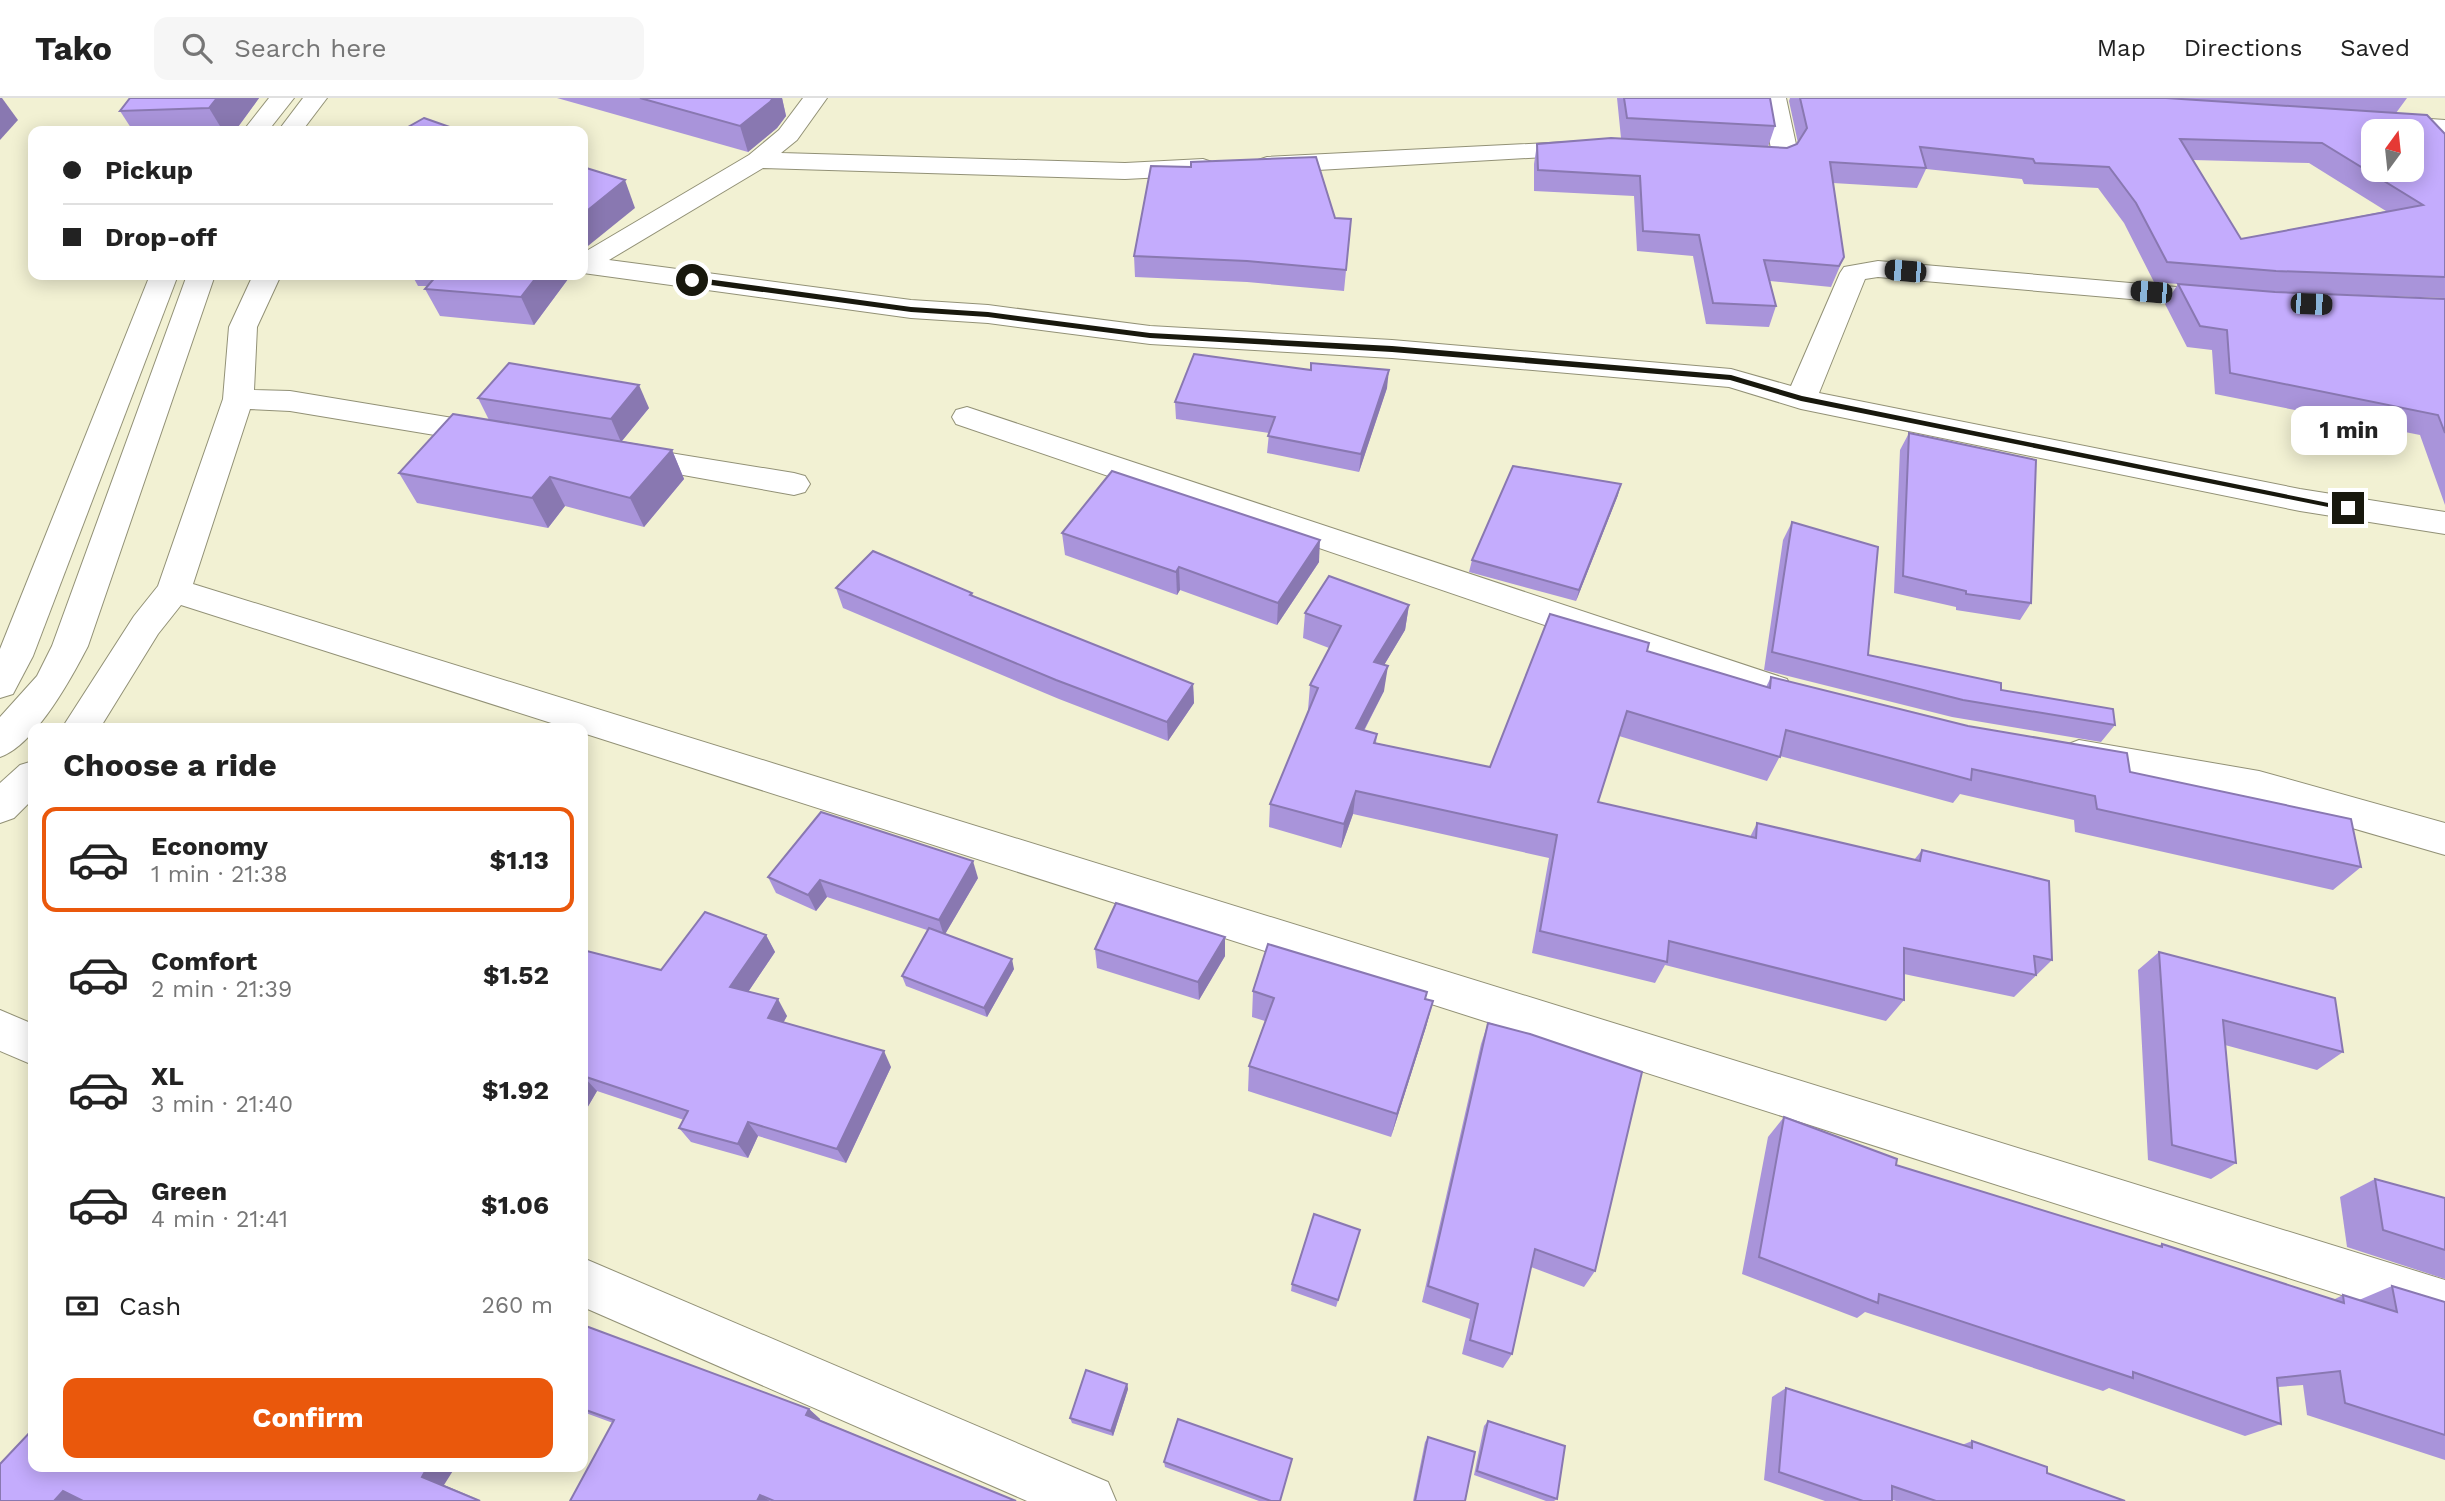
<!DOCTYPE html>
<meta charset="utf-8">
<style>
body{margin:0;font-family:"Work Sans",sans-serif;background:#f6f6f6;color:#222;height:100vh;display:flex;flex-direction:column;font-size:26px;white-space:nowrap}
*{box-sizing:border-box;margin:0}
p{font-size:23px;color:#767676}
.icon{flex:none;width:38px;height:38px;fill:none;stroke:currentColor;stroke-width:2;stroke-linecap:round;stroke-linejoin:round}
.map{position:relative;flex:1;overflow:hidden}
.details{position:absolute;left:28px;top:625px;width:560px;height:749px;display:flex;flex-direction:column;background:#fff;border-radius:14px;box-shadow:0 4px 18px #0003}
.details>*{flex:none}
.guide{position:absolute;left:28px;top:28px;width:560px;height:154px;border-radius:14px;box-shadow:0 4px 18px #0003;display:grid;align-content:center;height:154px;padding:0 35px;background:#fff}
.needle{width:46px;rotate:15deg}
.fabs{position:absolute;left:2361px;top:21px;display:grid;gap:14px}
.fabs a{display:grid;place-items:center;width:63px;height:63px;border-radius:14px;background:#fff;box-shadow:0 4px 18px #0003;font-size:35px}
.end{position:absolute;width:32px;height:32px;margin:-16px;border:9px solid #18180d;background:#fff;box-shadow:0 0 0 4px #fff}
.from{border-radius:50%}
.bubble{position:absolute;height:49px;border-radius:14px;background:#fff;box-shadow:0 4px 18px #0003;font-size:23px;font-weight:700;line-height:49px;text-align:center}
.car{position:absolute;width:21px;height:42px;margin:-21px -10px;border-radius:9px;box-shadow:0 0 5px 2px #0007;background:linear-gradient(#222 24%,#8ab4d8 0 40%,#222 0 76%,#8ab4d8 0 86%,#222 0)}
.guide b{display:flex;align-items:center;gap:24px;height:66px;font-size:26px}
.guide b+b{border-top:2px solid #e0e0e0}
.guide i{width:18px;height:18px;background:#222}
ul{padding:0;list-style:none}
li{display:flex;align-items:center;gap:21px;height:105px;margin:0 14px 10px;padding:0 21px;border:4px solid transparent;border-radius:14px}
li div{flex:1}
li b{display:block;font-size:26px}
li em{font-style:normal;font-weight:700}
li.current{border-color:#ea580c}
li>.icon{width:63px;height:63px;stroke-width:1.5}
h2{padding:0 35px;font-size:32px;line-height:84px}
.pay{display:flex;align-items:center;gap:18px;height:77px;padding:0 35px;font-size:26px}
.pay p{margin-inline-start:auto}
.primary-button{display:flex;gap:14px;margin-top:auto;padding:14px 35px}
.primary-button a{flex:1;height:80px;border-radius:14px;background:#ea580c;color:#fff;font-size:28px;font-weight:700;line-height:80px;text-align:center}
header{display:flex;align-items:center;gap:42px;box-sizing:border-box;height:98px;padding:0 35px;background:#fff;border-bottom:2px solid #e0e0e0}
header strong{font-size:33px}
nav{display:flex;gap:38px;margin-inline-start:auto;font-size:24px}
.search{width:490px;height:63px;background:#f6f6f6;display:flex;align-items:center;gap:18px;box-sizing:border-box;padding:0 24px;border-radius:14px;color:#767676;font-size:26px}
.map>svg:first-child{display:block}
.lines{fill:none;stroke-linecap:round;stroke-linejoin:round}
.street-casing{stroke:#929176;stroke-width:2}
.street{fill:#fff;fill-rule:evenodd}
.wall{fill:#a994da;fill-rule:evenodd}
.shaded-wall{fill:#8978b1}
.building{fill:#c4acfd;stroke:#8978b1;stroke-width:2;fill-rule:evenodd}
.route{fill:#18180d}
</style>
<header>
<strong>Tako</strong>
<div class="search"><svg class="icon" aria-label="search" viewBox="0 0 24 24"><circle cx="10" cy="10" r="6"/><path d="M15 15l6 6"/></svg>Search here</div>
<nav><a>Map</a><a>Directions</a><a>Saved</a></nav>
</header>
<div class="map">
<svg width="2445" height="1403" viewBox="0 0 2445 1403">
<rect width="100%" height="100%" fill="#f2f1d3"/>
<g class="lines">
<defs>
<g id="street">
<path d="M 269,0 L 294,0 L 268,33 L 243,33 Z"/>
<path d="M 303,0 L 327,0 L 302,33 L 278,33 Z"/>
<path d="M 803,0 L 827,0 L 797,42 L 781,55 L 1125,65 L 1203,61 L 1212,64 L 1216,69 L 1212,74 L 1203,77 L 1125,81 L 763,70 L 609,162 L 911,202 L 988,207 L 1150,228 L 1392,242 L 1731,271 L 1791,288 L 1840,175 L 1844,169 L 1878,163 L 2223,193 L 2233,195 L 2237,201 L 2233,207 L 2223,209 L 1878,179 L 1865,181 L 1819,295 L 2300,391 L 2445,414 L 2445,436 L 2300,413 L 1801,311 L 1729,289 L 1392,260 L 1150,246 L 988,225 L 911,220 L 583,175 L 583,155 L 749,57 L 779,32 Z"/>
<path d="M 1762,0 L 1786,0 L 1797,51 L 1788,65 L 1779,68 L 1730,63 L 1726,58 L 1730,53 L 1771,51 Z"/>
<path d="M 2386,18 L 2445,22 L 2445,36 L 2377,30 L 2374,25 L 2377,20 Z"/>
<path d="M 1588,43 L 1597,46 L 1601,51 L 1597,56 L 1267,75 L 1258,72 L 1254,67 L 1258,62 L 1267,59 Z"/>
<path d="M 150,177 L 178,177 L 33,558 L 13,596 L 0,600 L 0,551 Z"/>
<path d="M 187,177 L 215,177 L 88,548 C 71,581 35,647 0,659 L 0,619 L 37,578 L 52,548 Z"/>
<path d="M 253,177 L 281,177 L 257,229 L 254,292 L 290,293 L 495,327 L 506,330 L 510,337 L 506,344 L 495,347 L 290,313 L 250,311 L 193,486 L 2445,1182 L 2445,1230 L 583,635 L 583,630 L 567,630 L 181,507 L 158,536 L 100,630 L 62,630 L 134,518 L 158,488 L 223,301 L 229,229 Z"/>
<path d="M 967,309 L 1787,581 L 1792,591 L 1787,601 L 1774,605 L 1761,601 L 956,326 L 952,319 L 956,312 Z"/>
<path d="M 627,348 L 794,375 L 805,378 L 810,386 L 805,394 L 794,397 L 616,365 L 611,358 L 616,351 Z"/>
<path d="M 2079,642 L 2259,673 L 2445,725 L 2445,757 L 2259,703 L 2066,667 L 2060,657 L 2066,647 Z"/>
<path d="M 33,663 L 33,701 L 14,720 L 0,725 L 0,685 L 20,667 Z"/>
<path d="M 0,912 L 33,926 L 33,967 L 0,953 Z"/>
<path d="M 583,1160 L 1108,1384 L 1116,1403 L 1027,1403 L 583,1209 Z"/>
</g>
</defs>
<use href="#street" class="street-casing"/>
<use href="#street" class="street"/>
</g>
<g class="wall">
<path d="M 130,0 L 259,0 L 235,33 L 133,33 L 120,13 Z"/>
<path d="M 557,0 L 782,0 L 786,18 L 777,30 L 748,54 Z"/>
<path d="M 1617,0 L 1770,0 L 1775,28 L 1768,49 L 1787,50 L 1797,46 L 1798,45 L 1789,3 L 1790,0 L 2407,0 L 2396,15 L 2445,36 L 2445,200 L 2273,194 L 2445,201 L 2445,407 L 2420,337 L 2215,296 L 2212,252 L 2187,249 L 2165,206 L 2178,186 L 2154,184 L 2124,125 L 2098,90 L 2024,86 L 2022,81 L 1926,71 L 1917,90 L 1833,85 L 1844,159 L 1831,189 L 1770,183 L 1776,208 L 1769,229 L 1706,226 L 1693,158 L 1637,153 L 1634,98 L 1534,93 L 1534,66 L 1537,46 L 1621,40 ZM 2193,62 L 2309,65 L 2386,113 L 2241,141 Z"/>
<path d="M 1335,120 L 1349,142 L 1344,193 L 1247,184 L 1135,179 L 1134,158 Z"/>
<path d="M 412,177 L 571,177 L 534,227 L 440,218 L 425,191 L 427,188 L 418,188 Z"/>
<path d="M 1311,272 L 1387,290 L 1359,374 L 1267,355 L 1269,335 L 1176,321 L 1175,304 Z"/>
<path d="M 478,300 L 649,310 L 622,343 L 672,352 L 684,381 L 644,429 L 565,408 L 548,430 L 417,405 L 399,375 L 489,322 Z"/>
<path d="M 1909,335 L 2031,505 L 2020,522 L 1956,512 L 1956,509 L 1894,495 L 1900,352 Z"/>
<path d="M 1618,397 L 1576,503 L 1469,474 L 1472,462 Z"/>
<path d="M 1792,424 L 1868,557 L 2001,592 L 2115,627 L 2101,644 L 1952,619 L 1764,572 L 1783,442 Z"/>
<path d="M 1062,435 L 1319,464 L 1277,527 L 1180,492 L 1177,497 L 1065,457 Z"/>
<path d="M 836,490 L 972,495 L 973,498 L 1193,586 L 1194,605 L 1168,643 L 1059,601 L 843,510 Z"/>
<path d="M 1409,507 L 1405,532 L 1384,567 L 1384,593 L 1364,633 L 1377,636 L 1376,645 L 1490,669 L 1647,553 L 1766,589 L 1771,579 L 2130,674 L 2361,769 L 2333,792 L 2075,734 L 2074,722 L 1960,696 L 1953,705 L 1780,658 L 1767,683 L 1619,638 L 1598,704 L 1750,739 L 1757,725 L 1914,762 L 1922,752 L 2052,862 L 2014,899 L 1904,876 L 1904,902 L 1886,923 L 1665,867 L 1655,885 L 1532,855 L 1549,760 L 1353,716 L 1341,750 L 1269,729 L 1270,706 L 1309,612 L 1308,612 L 1310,587 L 1329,550 L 1303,540 L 1305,515 Z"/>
<path d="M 768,779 L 978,780 L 945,836 L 1014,871 L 987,919 L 906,888 L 902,878 L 927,832 L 827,799 L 816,813 L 776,795 Z"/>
<path d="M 766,837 L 775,854 L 748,894 L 787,918 L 783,925 L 891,969 L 846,1065 L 758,1038 L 748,1060 L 691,1044 L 679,1030 L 684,1022 L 597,993 L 583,1017 L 583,852 L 661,872 Z"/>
<path d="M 1095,851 L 1225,858 L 1199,902 L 1097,870 Z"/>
<path d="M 2159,854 L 2343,954 L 2317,972 L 2225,947 L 2236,1065 L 2211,1081 L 2148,1062 L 2138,872 Z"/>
<path d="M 1253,893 L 1425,901 L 1433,903 L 1426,929 L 1391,1039 L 1248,993 L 1249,968 L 1265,923 L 1252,919 Z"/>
<path d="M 1488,925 L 1595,1173 L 1584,1189 L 1531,1169 L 1512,1256 L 1503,1270 L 1462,1256 L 1470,1221 L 1422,1204 L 1481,946 Z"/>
<path d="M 1784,1019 L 1896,1067 L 2158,1148 L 2162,1146 L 2333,1202 L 2343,1197 L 2359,1202 L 2392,1188 L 2445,1204 L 2445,1362 L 2307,1317 L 2303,1287 L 2278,1289 L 2281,1326 L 2245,1338 L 2109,1290 L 2103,1293 L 1865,1214 L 1857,1220 L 1742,1176 L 1768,1039 Z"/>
<path d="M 2375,1081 L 2445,1100 L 2445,1181 L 2347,1149 L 2340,1099 Z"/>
<path d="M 1360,1132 L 1336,1209 L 1291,1193 L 1292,1186 Z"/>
<path d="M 583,1227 L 809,1311 L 820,1321 L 820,1322 L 1016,1403 L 570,1403 L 613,1325 L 583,1314 Z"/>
<path d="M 1127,1286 L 1128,1291 L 1113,1338 L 1072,1325 L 1070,1320 Z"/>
<path d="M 1786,1290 L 1962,1347 L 1972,1343 L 2047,1375 L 2125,1403 L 1896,1403 L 1892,1402 L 1892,1403 L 1825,1403 L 1764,1382 L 1772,1299 Z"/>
<path d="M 1488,1323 L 1557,1401 L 1554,1403 L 1546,1403 L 1474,1377 L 1484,1328 Z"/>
<path d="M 1428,1339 L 1465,1403 L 1413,1403 L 1425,1344 Z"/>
<path d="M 1164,1364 L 1280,1403 L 1259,1403 L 1165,1369 Z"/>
</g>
<g class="shaded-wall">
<path d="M 0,0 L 2,0 L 18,22 L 0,42 Z"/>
<path d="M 217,0 L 259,0 L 235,33 L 223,33 L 209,10 Z"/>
<path d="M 773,0 L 782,0 L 786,18 L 777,30 L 748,54 L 740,28 Z"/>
<path d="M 625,82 L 635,110 L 583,152 L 583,116 Z"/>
<path d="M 538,177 L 571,177 L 534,227 L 521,199 Z"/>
<path d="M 1389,272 L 1387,290 L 1359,374 L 1361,356 Z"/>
<path d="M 639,287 L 649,310 L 621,344 L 611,321 Z"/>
<path d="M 672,352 L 684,381 L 644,429 L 630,400 Z"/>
<path d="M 550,379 L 565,408 L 548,430 L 532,400 Z"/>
<path d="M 1621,386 L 1618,397 L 1576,503 L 1579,492 Z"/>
<path d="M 1320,442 L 1319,464 L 1277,527 L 1278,505 Z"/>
<path d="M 1179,469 L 1180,492 L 1177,497 L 1176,474 Z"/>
<path d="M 1409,507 L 1405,532 L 1371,589 L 1374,564 Z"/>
<path d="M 1388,568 L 1384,593 L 1352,655 L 1356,630 Z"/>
<path d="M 1193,586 L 1194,605 L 1168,643 L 1167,624 Z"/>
<path d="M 1356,693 L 1353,716 L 1341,750 L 1344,726 Z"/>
<path d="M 973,763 L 978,780 L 944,838 L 939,822 Z"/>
<path d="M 820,782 L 827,799 L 816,813 L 808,797 Z"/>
<path d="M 766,837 L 775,854 L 740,906 L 730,889 Z"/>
<path d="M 1225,839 L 1225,858 L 1199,902 L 1198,884 Z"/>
<path d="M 1012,861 L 1014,871 L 987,919 L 984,910 Z"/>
<path d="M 778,901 L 787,918 L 777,936 L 768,920 Z"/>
<path d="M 1433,903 L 1426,929 L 1391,1039 L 1397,1016 Z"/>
<path d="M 884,953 L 891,969 L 846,1065 L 837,1051 Z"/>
<path d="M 583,978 L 597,993 L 583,1017 Z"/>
<path d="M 748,1024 L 758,1038 L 748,1060 L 738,1046 Z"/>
<path d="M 1127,1286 L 1128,1291 L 1113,1338 L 1111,1333 Z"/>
<path d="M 809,1311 L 820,1321 L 817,1327 L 806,1317 Z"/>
<path d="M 428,1368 L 456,1368 L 444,1387 L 482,1403 L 422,1379 Z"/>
<path d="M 63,1393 L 94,1403 L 54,1403 Z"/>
<path d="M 760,1397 L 770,1403 L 757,1403 Z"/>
</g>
<g class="building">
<path d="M 130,0 L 217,0 L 209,10 L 120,13 Z"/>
<path d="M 640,0 L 773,0 L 770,4 L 740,28 Z"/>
<path d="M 1624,0 L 1770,0 L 1775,28 L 1627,20 Z"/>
<path d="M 1800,0 L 2166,0 L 2427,17 L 2445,36 L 2445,179 L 2276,173 L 2167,164 L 2136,105 L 2109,69 L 2035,65 L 2033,61 L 1920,49 L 1926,70 L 1830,64 L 1844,159 L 1839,168 L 1764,162 L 1776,208 L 1713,205 L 1699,137 L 1643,133 L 1640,78 L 1538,72 L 1537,46 L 1611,40 L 1787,50 L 1797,46 L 1807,30 ZM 2373,33 L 2412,33 L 2412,72 L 2373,72 ZM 2180,41 L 2322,45 L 2423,107 L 2241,141 Z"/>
<path d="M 424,20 L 461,33 L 401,33 Z"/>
<path d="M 1316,59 L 1335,120 L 1351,121 L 1346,172 L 1247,163 L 1134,158 L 1151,68 L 1191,69 L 1191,64 Z"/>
<path d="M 583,69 L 625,82 L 583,116 Z"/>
<path d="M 437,177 L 538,177 L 521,199 L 425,191 Z"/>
<path d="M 2178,186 L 2275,194 L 2445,201 L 2445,335 L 2438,317 L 2230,275 L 2227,232 L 2200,228 Z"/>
<path d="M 1194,256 L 1311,272 L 1311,265 L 1389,272 L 1361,356 L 1268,338 L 1275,319 L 1175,304 Z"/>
<path d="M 509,265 L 639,287 L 611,321 L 478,300 Z"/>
<path d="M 453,316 L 672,352 L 630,400 L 550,379 L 532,400 L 399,375 Z"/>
<path d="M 1909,335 L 2036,362 L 2031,505 L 1966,496 L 1966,493 L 1903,478 Z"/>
<path d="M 1513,368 L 1621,386 L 1579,492 L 1472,462 Z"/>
<path d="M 1112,373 L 1320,442 L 1278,505 L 1179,469 L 1176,474 L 1062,435 Z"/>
<path d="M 1792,424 L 1878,449 L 1868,557 L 2001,585 L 2001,592 L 2113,611 L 2115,627 L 1963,602 L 1772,554 Z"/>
<path d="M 873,453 L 972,495 L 970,497 L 1193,586 L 1167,624 L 1056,582 L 836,490 Z"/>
<path d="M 1329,478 L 1409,507 L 1374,564 L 1388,568 L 1356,630 L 1377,636 L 1374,645 L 1490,669 L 1550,516 L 1649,545 L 1647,553 L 1770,590 L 1771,579 L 1968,628 L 2127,655 L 2130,674 L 2351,721 L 2361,769 L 2097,711 L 2095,698 L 1972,671 L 1971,682 L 1786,632 L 1780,659 L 1627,613 L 1598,704 L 1756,740 L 1757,725 L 1920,763 L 1922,752 L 2049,783 L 2052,862 L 2034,858 L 2036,877 L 1904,850 L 1904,902 L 1669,843 L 1667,864 L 1540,833 L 1557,737 L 1356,693 L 1344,726 L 1270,706 L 1318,590 L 1310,587 L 1341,528 L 1305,515 Z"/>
<path d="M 821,714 L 973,763 L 939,822 L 820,782 L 808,797 L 768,779 Z"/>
<path d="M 1116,805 L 1225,839 L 1198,884 L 1095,851 Z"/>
<path d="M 705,814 L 766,837 L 730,889 L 778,901 L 768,920 L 884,953 L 837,1051 L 748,1024 L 738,1046 L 679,1030 L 688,1013 L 583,978 L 583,979 L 583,852 L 661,872 Z"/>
<path d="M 929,830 L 1012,861 L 984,910 L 902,878 Z"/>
<path d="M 1268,846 L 1427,894 L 1425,901 L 1433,903 L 1397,1016 L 1249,968 L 1274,900 L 1253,893 Z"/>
<path d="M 2159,854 L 2335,900 L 2343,954 L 2223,922 L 2236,1065 L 2172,1047 Z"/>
<path d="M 1488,925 L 1530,936 L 1642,974 L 1595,1173 L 1535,1151 L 1512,1256 L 1470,1242 L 1478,1206 L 1428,1188 Z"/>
<path d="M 1784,1019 L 1897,1061 L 1896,1067 L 2162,1149 L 2162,1146 L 2344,1205 L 2343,1197 L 2397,1214 L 2392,1188 L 2445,1204 L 2445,1337 L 2345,1305 L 2340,1273 L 2277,1280 L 2281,1326 L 2133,1274 L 2133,1280 L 1879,1196 L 1878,1205 L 1759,1159 Z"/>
<path d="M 2375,1081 L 2445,1100 L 2445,1152 L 2383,1132 Z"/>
<path d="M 1314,1116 L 1360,1132 L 1338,1202 L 1292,1186 Z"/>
<path d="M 583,1227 L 809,1311 L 806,1317 L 1016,1403 L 774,1403 L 760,1397 L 757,1403 L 570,1403 L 614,1322 L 583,1311 Z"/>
<path d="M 1086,1272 L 1127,1286 L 1111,1333 L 1070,1320 Z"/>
<path d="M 1786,1290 L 1972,1350 L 1972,1343 L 2047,1369 L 2047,1375 L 2125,1403 L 1936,1403 L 1892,1388 L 1892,1403 L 1863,1403 L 1779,1374 Z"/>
<path d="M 1178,1321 L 1292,1361 L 1280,1403 L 1271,1403 L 1164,1364 Z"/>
<path d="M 1488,1323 L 1565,1348 L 1557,1401 L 1477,1373 Z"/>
<path d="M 33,1331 L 33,1368 L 428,1368 L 422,1379 L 480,1403 L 83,1403 L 63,1393 L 54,1403 L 0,1403 L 0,1366 Z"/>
<path d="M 1428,1339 L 1475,1354 L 1465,1403 L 1415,1403 Z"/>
</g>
<path class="route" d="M 692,179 L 911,209 L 988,214 L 1150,235 L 1392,248 L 1731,277 L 1802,298 L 2353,410 L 2348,413 L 1801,303 L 1730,282 L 1392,254 L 1150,240 L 988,219 L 911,214 L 689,184 Z"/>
</svg>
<div class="fabs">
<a><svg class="needle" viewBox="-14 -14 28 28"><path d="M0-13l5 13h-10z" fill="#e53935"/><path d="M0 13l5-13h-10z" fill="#767676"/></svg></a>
</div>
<i class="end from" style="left:692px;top:182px"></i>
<i class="end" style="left:2348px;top:410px"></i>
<div class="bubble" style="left:2291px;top:308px;width:116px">1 min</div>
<i class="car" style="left:1905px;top:173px;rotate:275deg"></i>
<i class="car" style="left:2151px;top:194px;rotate:275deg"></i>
<i class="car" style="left:2311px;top:206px;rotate:92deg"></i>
<div class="guide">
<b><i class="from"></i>Pickup</b>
<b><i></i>Drop-off</b>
</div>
<section class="details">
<h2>Choose a ride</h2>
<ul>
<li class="current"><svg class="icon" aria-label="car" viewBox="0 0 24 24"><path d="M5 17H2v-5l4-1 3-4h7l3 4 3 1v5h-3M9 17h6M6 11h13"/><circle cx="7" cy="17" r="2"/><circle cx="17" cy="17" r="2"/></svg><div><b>Economy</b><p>1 min · 21:38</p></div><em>$1.13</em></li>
<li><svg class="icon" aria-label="car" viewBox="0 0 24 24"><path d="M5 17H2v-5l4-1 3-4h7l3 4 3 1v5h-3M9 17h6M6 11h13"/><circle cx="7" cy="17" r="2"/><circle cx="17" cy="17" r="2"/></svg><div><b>Comfort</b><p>2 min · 21:39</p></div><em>$1.52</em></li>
<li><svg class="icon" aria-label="car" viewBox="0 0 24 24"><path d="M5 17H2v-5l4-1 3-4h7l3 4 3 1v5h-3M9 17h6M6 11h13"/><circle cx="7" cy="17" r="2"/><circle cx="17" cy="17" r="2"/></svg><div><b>XL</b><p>3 min · 21:40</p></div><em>$1.92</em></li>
<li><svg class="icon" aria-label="car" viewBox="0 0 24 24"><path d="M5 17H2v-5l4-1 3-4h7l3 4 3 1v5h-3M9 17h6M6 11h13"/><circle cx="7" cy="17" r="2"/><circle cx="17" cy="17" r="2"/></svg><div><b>Green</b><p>4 min · 21:41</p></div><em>$1.06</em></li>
</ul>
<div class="pay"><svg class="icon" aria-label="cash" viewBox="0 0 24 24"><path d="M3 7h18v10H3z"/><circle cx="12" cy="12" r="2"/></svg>Cash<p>260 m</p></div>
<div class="primary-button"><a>Confirm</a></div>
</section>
</div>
